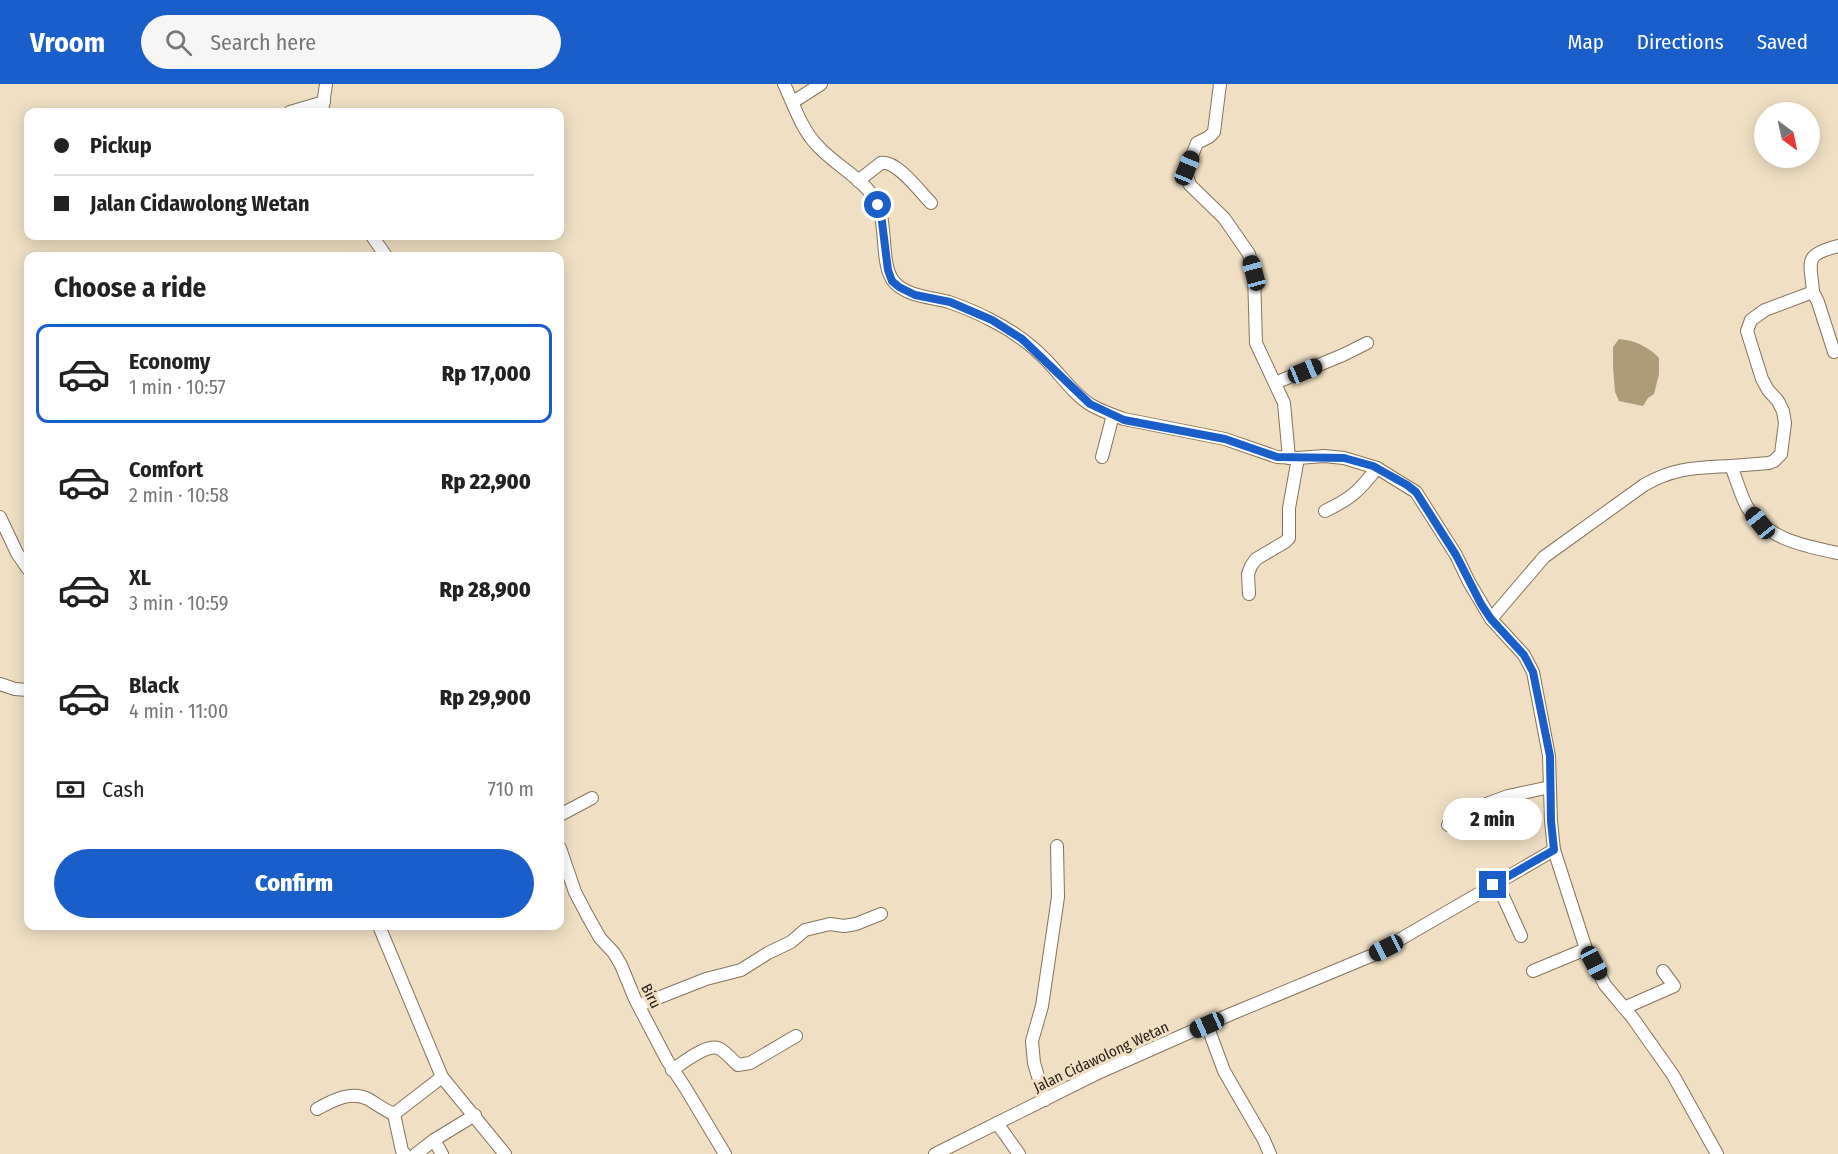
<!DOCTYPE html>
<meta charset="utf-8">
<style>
body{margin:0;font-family:"Fira Sans Condensed",sans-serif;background:#f6f6f6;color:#222;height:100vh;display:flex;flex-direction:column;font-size:22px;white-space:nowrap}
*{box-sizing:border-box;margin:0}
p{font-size:20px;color:#767676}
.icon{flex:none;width:33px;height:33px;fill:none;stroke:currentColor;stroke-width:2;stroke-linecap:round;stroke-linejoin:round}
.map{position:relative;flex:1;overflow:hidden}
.details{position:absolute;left:24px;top:168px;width:540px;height:678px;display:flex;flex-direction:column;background:#fff;border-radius:12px;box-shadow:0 3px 15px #0003}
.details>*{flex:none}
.hud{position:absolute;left:24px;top:24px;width:540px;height:132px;border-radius:12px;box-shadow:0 3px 15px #0003;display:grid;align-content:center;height:132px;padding:0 30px;background:#fff}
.needle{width:39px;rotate:147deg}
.controls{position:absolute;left:1754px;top:18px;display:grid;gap:12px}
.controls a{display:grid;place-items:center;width:66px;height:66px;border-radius:50%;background:#fff;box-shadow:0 3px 15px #0003;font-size:30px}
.end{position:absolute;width:27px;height:27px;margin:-14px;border:8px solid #195ec9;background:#fff;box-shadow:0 0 0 3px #fff}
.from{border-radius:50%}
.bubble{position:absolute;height:42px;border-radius:21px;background:#fff;box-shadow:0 3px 15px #0003;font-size:20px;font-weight:800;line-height:42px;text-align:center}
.car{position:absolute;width:18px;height:36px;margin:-18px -9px;border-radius:8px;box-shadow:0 0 4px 2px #0007;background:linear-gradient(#222 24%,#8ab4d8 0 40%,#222 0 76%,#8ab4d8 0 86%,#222 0)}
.hud b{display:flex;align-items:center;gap:21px;height:57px;font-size:22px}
.hud b+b{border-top:2px solid #e0e0e0}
.hud i{width:15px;height:15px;background:#222}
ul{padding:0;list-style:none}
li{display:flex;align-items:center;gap:18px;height:99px;margin:0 12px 9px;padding:0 18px;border:3px solid transparent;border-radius:12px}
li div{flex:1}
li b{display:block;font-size:22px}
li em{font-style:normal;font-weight:800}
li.active{border-color:#195ec9}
li>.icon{width:54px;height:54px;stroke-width:1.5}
h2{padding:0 30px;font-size:27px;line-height:72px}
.pay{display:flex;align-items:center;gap:15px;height:66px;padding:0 30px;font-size:22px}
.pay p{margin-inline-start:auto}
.action{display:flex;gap:12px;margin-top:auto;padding:12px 30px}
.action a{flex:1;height:69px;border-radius:36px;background:#195ec9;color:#fff;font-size:24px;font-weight:800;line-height:69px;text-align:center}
header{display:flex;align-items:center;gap:36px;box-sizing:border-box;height:84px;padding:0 30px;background:#195ec9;color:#fff}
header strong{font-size:28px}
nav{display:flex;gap:33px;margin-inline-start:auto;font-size:21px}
.search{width:420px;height:54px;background:#f6f6f6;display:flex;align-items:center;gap:15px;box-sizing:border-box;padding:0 21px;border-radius:33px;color:#767676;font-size:22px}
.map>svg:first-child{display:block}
.water{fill:#af9b79}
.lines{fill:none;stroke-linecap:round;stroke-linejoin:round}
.street-casing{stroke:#84745b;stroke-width:14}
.street{stroke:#fff;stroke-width:12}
.route{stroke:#195ec9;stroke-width:8}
.labels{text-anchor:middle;stroke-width:6;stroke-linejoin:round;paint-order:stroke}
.street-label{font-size:15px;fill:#272117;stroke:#f0dfc3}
</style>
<header>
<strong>Vroom</strong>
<div class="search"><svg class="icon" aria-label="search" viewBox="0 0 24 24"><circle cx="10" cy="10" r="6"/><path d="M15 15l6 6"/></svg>Search here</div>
<nav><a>Map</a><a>Directions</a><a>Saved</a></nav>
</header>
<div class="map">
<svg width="1838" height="1070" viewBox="0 0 1838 1070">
<rect width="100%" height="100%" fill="#f0dfc3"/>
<path class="water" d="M 1619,255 C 1634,256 1649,263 1659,274 L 1659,290 L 1654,310 L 1648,314 L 1643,322 L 1619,317 L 1615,308 L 1613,283 L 1613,263 Z"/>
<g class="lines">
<defs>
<g id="street">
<path d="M 784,0 C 793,19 801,44 816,60 C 832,79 858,91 873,112 C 890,135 878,181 895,199 C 909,213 931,213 949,218 C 963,223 978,229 991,236 C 1013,247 1033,262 1049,279 C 1062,293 1075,311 1091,321 C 1101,327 1113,331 1124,335 L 1225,355 L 1277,373 L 1298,374 L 1324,372 L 1344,374 L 1377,384 L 1416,408 L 1456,471 L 1469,498 L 1491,535"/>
<path d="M 1220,0 L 1214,48 L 1209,53 L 1197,59 L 1187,84 L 1187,92 L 1190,101 L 1224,134 L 1249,170 L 1254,189 L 1256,259 L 1284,319 L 1289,374"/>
<path d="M 793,18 L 821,0"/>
<path d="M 290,28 L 324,18"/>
<path d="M 322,28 L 326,0"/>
<path d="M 858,97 L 881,79 C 897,76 920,108 931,119"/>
<path d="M 372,152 L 386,172"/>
<path d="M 1838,162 C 1802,171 1811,178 1813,208 L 1765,226 L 1751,236 L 1747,247 L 1762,295 L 1768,306 L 1778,317 L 1783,327 L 1785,339 L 1781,370 L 1774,377 L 1769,379 L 1731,382 C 1736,394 1740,409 1746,421 C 1765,455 1804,462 1838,469"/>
<path d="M 1813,208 L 1818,218 L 1834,268"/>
<path d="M 1275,299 L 1343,271 L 1367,259"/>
<path d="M 1102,373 L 1113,331"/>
<path d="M 1325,427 C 1352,414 1359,407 1377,384"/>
<path d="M 0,433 L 17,469 L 28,485"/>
<path d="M 1249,510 L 1248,490 L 1251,482 L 1256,475 L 1285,458 L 1289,454 L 1289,424 L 1298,374"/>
<path d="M 0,600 L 15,605 L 28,606"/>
<path d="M 560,731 L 592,714"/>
<path d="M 1448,741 L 1489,719 L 1508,712 L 1550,703"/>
<path d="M 560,764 L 575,808 L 587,831 L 600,854 L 614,869 L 621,881 L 635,915 L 667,976 L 686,1005 L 725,1070"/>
<path d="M 1497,799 L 1521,852"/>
<path d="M 379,842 L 442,993 L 505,1070"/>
<path d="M 1533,887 L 1586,865"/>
<path d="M 640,921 L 706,895 L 741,886 L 768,869 L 791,858 L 805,846 L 830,840 L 844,842 L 856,840 L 881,830"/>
<path d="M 1624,924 L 1674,902 L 1663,887"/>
<path d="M 1207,941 L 1224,987 L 1264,1056 L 1270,1070"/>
<path d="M 672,986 C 683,979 708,958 720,965 C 727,969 732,976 738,981 L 750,979 L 796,952"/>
<path d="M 1045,1016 L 1034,979 L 1032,957 L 1042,922 L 1058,813 L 1057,762"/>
<path d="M 317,1025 C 332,1017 351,1006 368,1015 C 377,1020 384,1026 394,1030 L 442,993"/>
<path d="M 394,1030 L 402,1067 L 405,1070"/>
<path d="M 997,1039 L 1019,1070"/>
<path d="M 434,1056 L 442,1070"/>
<path d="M 416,1070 L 434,1056 L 475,1031"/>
<path d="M 935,1070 L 1100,988 L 1231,930 L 1373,871 L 1554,766"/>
<path d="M 1717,1070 L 1673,991 L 1632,933 L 1605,901 L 1586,865 L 1554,766 L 1551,737 L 1549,672 L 1533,588 L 1524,571 L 1491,535 L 1544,473 L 1644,401 C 1675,383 1697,384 1731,382"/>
</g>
</defs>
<use href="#street" class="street-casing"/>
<use href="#street" class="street"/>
</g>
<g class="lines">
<path class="route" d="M 878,121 L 881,130 L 888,186 L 892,197 L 899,203 L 915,211 L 950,218 L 992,236 L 1022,255 L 1090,320 L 1124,336 L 1225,355 L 1277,373 L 1344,374 L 1373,382 L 1407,401 L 1416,408 L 1456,471 L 1481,520 L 1491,535 L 1524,571 L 1533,588 L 1550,672 L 1551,737 L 1554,766 L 1493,801"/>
</g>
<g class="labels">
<g class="street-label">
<text transform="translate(651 912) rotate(63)" y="5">Biru</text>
<text transform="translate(1101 973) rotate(-25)" y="5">Jalan Cidawolong Wetan</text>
</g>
</g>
</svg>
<div class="controls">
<a><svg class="needle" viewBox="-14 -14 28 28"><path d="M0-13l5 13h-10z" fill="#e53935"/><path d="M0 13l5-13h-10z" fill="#767676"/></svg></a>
</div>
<i class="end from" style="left:878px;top:121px"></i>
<i class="end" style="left:1493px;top:801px"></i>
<div class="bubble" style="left:1443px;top:714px;width:99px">2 min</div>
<i class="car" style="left:1187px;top:84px;rotate:22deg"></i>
<i class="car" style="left:1254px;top:189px;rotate:345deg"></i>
<i class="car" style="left:1305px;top:287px;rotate:68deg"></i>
<i class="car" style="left:1760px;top:439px;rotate:321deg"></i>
<i class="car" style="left:1386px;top:864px;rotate:243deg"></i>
<i class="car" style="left:1594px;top:879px;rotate:152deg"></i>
<i class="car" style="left:1207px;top:941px;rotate:246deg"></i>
<div class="hud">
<b><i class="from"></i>Pickup</b>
<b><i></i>Jalan Cidawolong Wetan</b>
</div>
<section class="details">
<h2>Choose a ride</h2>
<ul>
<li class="active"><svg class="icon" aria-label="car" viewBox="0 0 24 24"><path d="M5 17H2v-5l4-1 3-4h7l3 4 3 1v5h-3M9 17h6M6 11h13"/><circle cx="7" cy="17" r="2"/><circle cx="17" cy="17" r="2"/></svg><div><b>Economy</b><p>1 min · 10:57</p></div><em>Rp 17,000</em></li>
<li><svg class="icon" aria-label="car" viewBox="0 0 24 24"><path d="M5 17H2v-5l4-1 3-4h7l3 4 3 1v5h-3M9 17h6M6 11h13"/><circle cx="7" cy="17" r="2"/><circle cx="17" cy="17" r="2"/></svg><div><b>Comfort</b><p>2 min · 10:58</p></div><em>Rp 22,900</em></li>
<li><svg class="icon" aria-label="car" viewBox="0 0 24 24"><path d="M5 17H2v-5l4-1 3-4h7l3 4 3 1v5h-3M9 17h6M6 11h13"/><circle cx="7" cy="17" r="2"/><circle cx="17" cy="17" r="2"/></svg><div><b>XL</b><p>3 min · 10:59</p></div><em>Rp 28,900</em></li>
<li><svg class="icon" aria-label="car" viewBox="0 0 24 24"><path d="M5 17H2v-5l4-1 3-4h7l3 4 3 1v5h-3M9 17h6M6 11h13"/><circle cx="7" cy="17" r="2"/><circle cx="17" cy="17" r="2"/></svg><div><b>Black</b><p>4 min · 11:00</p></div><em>Rp 29,900</em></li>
</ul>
<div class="pay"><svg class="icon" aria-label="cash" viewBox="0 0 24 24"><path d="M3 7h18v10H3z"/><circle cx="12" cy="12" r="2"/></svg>Cash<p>710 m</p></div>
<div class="action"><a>Confirm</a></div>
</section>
</div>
